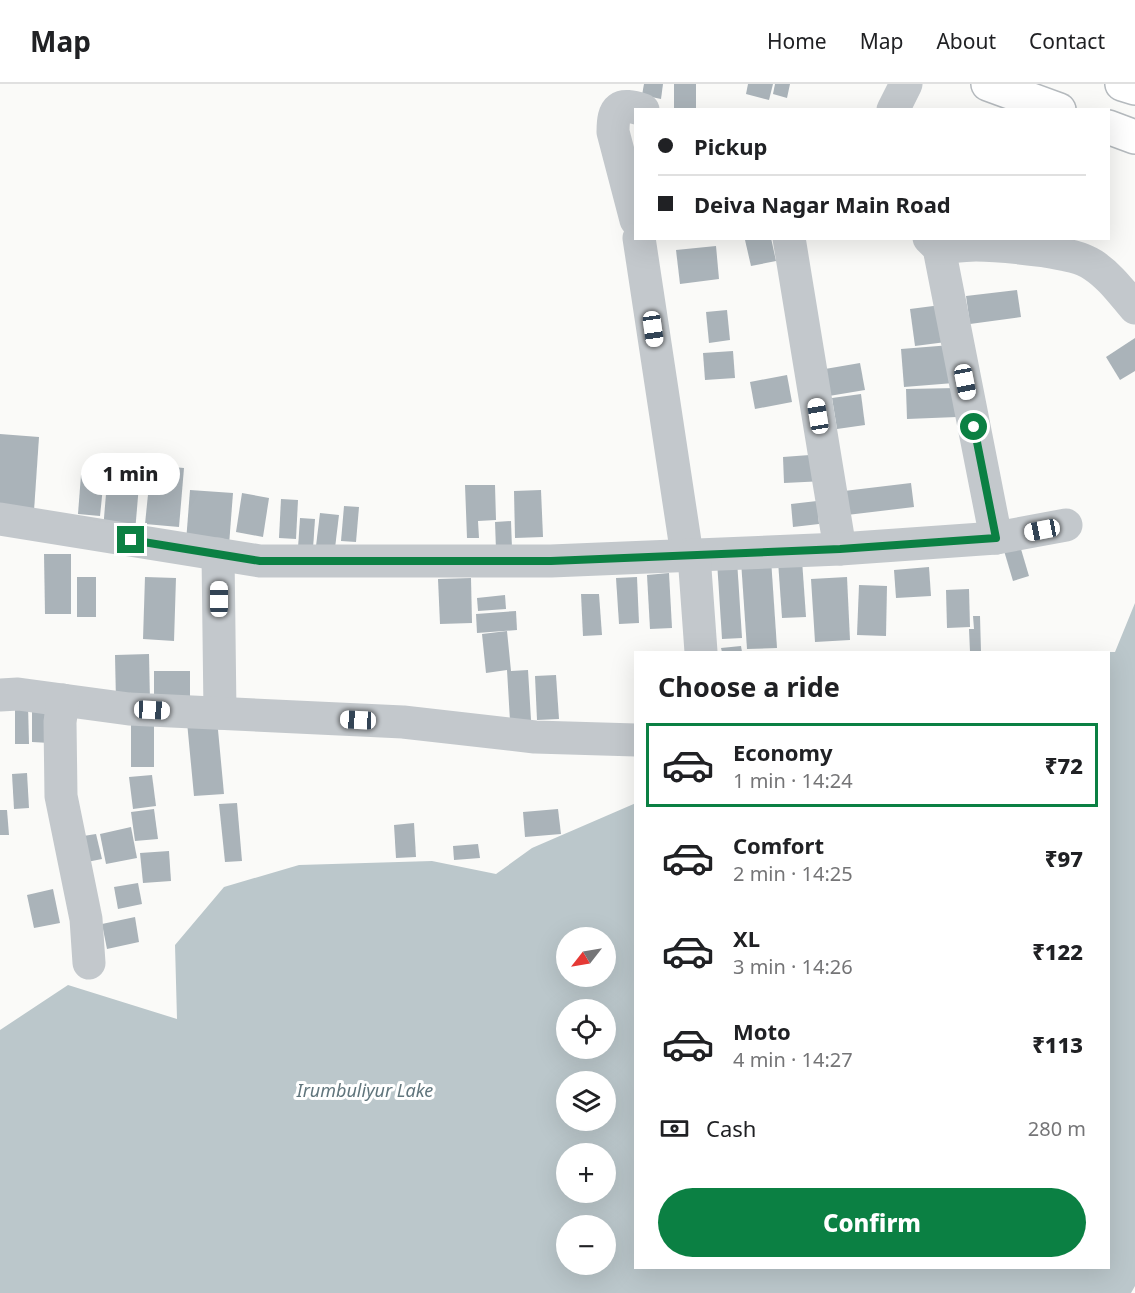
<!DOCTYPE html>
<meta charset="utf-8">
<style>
body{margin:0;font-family:"Noto Sans",sans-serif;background:#f2f2f2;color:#202124;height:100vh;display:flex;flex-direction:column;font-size:22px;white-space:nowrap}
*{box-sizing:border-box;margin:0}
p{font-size:20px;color:#757577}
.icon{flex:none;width:33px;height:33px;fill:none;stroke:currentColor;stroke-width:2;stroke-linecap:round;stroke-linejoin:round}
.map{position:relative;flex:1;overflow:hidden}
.side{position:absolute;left:634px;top:567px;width:476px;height:618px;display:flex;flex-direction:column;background:#fff;border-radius:0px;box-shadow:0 6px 24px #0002}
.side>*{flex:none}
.guide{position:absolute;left:634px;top:24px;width:476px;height:132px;border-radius:0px;box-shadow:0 6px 24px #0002;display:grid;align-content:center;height:132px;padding:0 24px;background:#fff}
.needle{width:39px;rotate:239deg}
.fabs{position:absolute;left:556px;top:843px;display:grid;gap:12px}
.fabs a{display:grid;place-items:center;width:60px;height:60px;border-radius:50%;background:#fff;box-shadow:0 6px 24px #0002;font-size:30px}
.end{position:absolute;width:27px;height:27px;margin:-14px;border:8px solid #0b8043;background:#fff;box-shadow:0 0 0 3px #fff}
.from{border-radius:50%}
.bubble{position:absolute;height:42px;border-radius:21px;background:#fff;box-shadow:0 6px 24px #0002;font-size:20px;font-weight:800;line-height:42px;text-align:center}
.car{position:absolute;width:18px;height:36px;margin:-18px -9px;border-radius:8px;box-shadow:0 0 4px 2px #0007;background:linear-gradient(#fff 24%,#345 0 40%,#fff 0 76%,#345 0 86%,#fff 0)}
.guide b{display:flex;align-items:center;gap:21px;height:57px;font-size:22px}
.guide b+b{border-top:2px solid #e0e0e0}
.guide i{width:15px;height:15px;background:#202124}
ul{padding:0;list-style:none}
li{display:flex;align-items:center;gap:18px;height:84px;margin:0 12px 9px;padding:0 12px;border:3px solid transparent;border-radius:0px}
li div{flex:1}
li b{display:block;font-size:22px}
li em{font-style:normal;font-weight:800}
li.current{border-color:#0b8043}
li>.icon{width:54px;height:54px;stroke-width:1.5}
h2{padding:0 24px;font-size:27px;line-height:72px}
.pay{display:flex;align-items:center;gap:15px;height:66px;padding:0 24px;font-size:22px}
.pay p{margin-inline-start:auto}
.button{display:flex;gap:12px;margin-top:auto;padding:12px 24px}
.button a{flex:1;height:69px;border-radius:36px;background:#0b8043;color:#fff;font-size:24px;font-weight:800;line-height:69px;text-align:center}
header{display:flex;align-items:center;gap:36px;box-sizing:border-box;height:84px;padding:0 30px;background:#fff;border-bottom:2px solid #e0e0e0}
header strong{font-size:28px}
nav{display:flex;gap:33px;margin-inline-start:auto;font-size:21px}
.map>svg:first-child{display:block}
.water{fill:#bbc7cb;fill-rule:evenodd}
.building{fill:#aab3b9}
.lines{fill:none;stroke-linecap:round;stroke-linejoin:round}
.major-casing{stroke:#b5babe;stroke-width:36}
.minor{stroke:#c3c8cc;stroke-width:33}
.major{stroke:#fff;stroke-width:33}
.route{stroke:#0b8043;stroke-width:8}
.labels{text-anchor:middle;stroke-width:6;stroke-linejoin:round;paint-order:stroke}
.water-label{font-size:18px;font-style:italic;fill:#60757c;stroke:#fff}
</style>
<header>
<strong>Map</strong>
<nav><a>Home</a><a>Map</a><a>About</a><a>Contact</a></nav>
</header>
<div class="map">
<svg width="1135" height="1209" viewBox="0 0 1135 1209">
<rect width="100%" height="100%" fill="#fafaf8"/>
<path class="water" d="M 1135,519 L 1135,1202 L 1131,1209 L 0,1209 L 0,946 L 68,901 L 177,935 L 175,861 L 224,803 L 299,781 L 432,777 L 496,790 L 532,764 L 636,719 L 636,1184 L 1108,1184 L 1108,568 L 1068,568 L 1115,568 ZM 567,854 L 606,854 L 606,892 L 567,892 ZM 567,926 L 606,926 L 606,964 L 567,964 ZM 567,998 L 606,998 L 606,1036 L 567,1036 ZM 567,1070 L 606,1070 L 606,1108 L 567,1108 ZM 567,1142 L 606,1142 L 606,1180 L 567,1180 Z"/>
<g class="building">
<path d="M 644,0 L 663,0 L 661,15 L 642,11 Z"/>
<path d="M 674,0 L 696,0 L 696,26 L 674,25 Z"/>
<path d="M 748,0 L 773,0 L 769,16 L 746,10 Z"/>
<path d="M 775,0 L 790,0 L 787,14 L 773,10 Z"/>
<path d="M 752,154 L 771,154 L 776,177 L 751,182 L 745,156 Z"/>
<path d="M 716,162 L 719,195 L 680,200 L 676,166 Z"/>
<path d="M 1017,206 L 1021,233 L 970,240 L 966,212 Z"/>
<path d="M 941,221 L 946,258 L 915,262 L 910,225 Z"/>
<path d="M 727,226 L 730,256 L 709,259 L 706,228 Z"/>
<path d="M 1135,254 L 1135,287 L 1120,296 L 1106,273 Z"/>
<path d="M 951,261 L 954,299 L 904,303 L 901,265 Z"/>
<path d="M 733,267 L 735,294 L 705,296 L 703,269 Z"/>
<path d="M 860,279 L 865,306 L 829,312 L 825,285 Z"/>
<path d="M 787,291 L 792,318 L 755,325 L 750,298 Z"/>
<path d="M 957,304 L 957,333 L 907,335 L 906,305 Z"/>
<path d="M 861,310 L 865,341 L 837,345 L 832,314 Z"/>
<path d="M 0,350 L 39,353 L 34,427 L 0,424 Z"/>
<path d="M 823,370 L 825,397 L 784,399 L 783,373 Z"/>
<path d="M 151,381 L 184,384 L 179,443 L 145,440 Z"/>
<path d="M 81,391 L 104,393 L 100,432 L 78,430 Z"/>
<path d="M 107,398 L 139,401 L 135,448 L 103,446 Z"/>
<path d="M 911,399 L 914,423 L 847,431 L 844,407 Z"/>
<path d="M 465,401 L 495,401 L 496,436 L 478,437 L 479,454 L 467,454 Z"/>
<path d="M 190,406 L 233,409 L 229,461 L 186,458 Z"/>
<path d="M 541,406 L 543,453 L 515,454 L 514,407 Z"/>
<path d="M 242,409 L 269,414 L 263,453 L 236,448 Z"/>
<path d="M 281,415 L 298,416 L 296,455 L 279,454 Z"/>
<path d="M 817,417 L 819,440 L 793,443 L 791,420 Z"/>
<path d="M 344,422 L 359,423 L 356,458 L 341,457 Z"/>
<path d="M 320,429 L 339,431 L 335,464 L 316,462 Z"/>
<path d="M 300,434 L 315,435 L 313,465 L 298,464 Z"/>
<path d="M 511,437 L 512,465 L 496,466 L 495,438 Z"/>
<path d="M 1018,455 L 1029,492 L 1013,497 L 1002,460 Z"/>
<path d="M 44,470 L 71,470 L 71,530 L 45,530 Z"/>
<path d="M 771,475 L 777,564 L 747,565 L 741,477 Z"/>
<path d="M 737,476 L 742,554 L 722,555 L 717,477 Z"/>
<path d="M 802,476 L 806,533 L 782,534 L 778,477 Z"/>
<path d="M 929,483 L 931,512 L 896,514 L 894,486 Z"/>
<path d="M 669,489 L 672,544 L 650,545 L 647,491 Z"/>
<rect x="77" y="493" width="19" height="40"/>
<path d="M 145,493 L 176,494 L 174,557 L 143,555 Z"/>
<path d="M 637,493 L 639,539 L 619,540 L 616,494 Z"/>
<path d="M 847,493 L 850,556 L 815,558 L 811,495 Z"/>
<path d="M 471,494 L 472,539 L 440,540 L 438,495 Z"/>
<path d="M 859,501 L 887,502 L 886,552 L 857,551 Z"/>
<path d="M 969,505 L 970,543 L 947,544 L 946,506 Z"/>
<path d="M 581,510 L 599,510 L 602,551 L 583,552 Z"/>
<path d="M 505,511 L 506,525 L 478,527 L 477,514 Z"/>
<path d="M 516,527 L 517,546 L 477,549 L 476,530 Z"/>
<path d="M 973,532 L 980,532 L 981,568 L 970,568 L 969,545 L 974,545 Z"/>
<path d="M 507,547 L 511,587 L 528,586 L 531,636 L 510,637 L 507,586 L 486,589 L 482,550 Z"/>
<path d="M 741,562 L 742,568 L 722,568 L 721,564 Z"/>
<path d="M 149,570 L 150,618 L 116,618 L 115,571 Z"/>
<rect x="154" y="587" width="36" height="30"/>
<path d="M 556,591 L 559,635 L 537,636 L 535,592 Z"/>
<path d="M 15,621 L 28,621 L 29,660 L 15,660 Z"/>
<path d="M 32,622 L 50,622 L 50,659 L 32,658 Z"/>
<rect x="131" y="633" width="23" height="50"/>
<path d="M 217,635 L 224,710 L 194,712 L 187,638 Z"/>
<path d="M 27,689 L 29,724 L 14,725 L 12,690 Z"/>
<path d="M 152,691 L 156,722 L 133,725 L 129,693 Z"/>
<path d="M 237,719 L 242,777 L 225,778 L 219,720 Z"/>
<path d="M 154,725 L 158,755 L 135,757 L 131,728 Z"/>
<path d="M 558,725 L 561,750 L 525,753 L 523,728 Z"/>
<path d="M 0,726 L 7,726 L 9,751 L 0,751 Z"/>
<path d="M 414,739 L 416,773 L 396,774 L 394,741 Z"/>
<path d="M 131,743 L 137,774 L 106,780 L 100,750 Z"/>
<path d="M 96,750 L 102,775 L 82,779 L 77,753 Z"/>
<path d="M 478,760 L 480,774 L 454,776 L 453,762 Z"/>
<path d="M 169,767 L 171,797 L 143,799 L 140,769 Z"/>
<path d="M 138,799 L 142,820 L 118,825 L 114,803 Z"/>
<path d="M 53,805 L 60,839 L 34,844 L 27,811 Z"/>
<path d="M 135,833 L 139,858 L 107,865 L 102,840 Z"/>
</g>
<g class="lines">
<defs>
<g id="major">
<path d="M 988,0 L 1059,26"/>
<path d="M 1122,0 L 1135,4"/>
<path d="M 1108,43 L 1135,53"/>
</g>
</defs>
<use href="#major" class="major-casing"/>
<g class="minor">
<path d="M 893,26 L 906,0"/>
<path d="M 636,136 L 613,48 C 613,23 619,18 643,26"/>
<path d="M 639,154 L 687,471"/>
<path d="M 789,154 L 840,465"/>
<path d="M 929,154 L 939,164 L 996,454"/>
<path d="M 939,164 C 951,163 964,161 976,161 C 999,161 1022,164 1045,167 C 1061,170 1079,172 1093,181 C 1110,192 1122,209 1135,224"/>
<path d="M 0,435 L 260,477 L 551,477 L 840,465 L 996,454 L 1066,441"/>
<path d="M 218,470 L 220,629"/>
<path d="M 694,471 L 701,568"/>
<path d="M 0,611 L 18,610 L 129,625 L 403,638 L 535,653 L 636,656"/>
<path d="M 63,616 L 60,638 L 61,712 L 86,835 L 89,879"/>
</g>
<use href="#major" class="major"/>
</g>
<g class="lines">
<path class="route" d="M 131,456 L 260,477 L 551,477 L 840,465 L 996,454 L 974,343"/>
</g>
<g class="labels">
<g class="water-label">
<text x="365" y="1013">Irumbuliyur Lake</text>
</g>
</g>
</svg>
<div class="fabs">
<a><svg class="needle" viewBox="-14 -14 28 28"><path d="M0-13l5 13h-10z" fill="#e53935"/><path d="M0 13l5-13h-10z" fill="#757577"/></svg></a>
<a><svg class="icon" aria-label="locate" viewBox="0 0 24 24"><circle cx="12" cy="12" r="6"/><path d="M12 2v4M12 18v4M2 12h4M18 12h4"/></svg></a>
<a><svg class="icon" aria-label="layers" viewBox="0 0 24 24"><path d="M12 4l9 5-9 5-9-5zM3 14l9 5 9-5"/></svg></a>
<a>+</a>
<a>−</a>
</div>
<i class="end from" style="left:974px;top:343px"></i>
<i class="end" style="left:131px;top:456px"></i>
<div class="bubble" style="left:81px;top:369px;width:99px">1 min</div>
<i class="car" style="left:653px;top:245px;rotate:172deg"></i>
<i class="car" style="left:965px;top:298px;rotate:169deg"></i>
<i class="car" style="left:818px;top:332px;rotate:351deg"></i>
<i class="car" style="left:1042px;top:446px;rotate:259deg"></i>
<i class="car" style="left:219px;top:515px;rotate:0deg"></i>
<i class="car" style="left:152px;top:626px;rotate:93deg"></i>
<i class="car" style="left:358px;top:636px;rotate:273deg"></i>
<div class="guide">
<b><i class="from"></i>Pickup</b>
<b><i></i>Deiva Nagar Main Road</b>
</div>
<section class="side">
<h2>Choose a ride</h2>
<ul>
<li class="current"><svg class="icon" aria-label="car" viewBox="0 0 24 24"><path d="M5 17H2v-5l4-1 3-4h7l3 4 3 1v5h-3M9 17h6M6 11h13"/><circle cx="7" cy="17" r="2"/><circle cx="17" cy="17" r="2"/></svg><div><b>Economy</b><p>1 min · 14:24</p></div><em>₹72</em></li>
<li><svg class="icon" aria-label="car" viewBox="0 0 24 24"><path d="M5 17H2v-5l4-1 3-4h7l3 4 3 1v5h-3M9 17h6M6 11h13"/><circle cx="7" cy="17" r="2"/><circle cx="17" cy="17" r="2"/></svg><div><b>Comfort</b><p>2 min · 14:25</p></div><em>₹97</em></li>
<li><svg class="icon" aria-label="car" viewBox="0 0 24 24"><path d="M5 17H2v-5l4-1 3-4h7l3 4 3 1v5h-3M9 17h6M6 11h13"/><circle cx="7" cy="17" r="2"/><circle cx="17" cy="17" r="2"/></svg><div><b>XL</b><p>3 min · 14:26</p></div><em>₹122</em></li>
<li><svg class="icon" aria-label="car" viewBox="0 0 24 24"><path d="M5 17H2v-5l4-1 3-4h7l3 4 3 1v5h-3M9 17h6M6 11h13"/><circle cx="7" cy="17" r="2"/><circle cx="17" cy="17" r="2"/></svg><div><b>Moto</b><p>4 min · 14:27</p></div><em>₹113</em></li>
</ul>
<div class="pay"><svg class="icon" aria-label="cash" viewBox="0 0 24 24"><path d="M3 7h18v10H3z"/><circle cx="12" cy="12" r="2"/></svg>Cash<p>280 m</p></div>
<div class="button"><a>Confirm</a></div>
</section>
</div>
